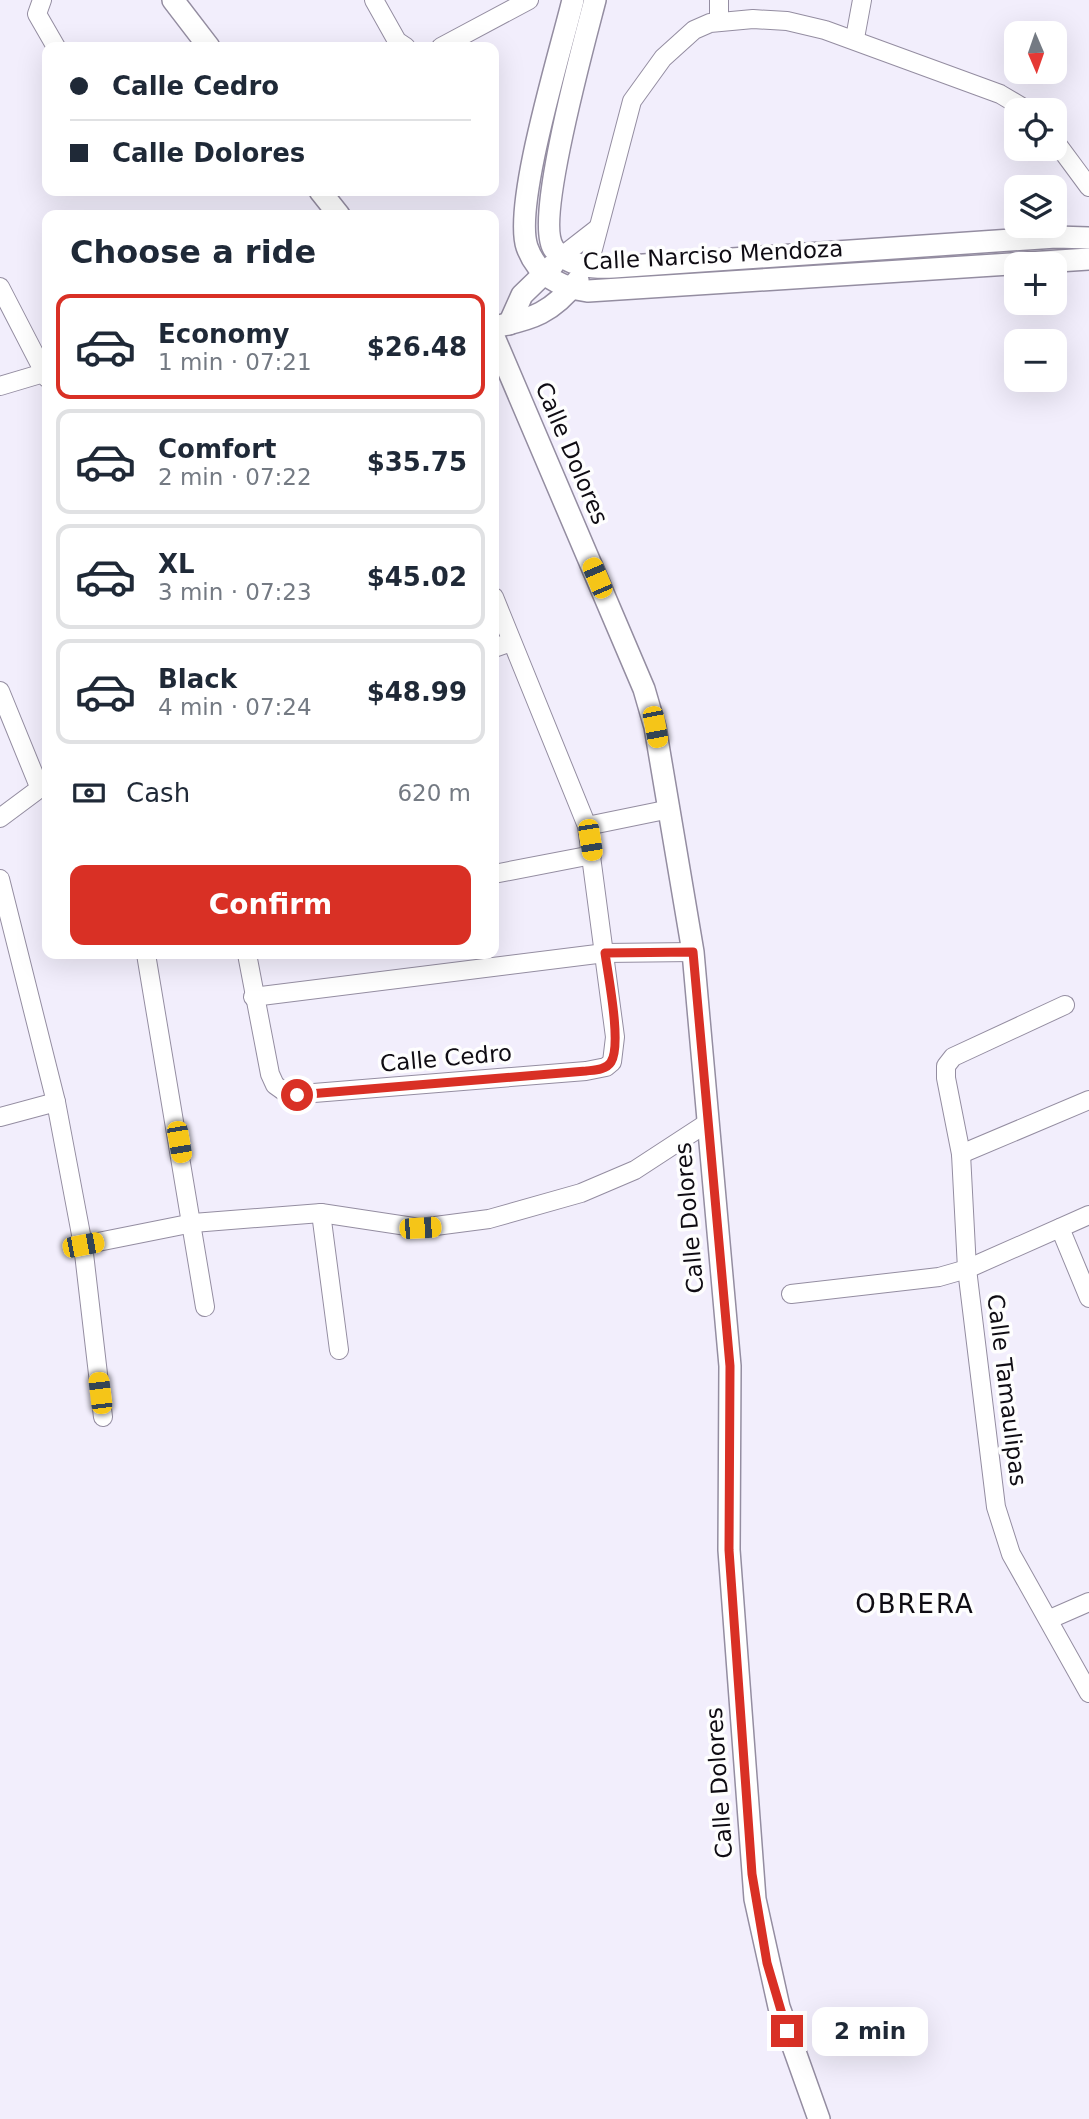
<!DOCTYPE html>
<meta charset="utf-8">
<style>
body{margin:0;font-family:"DejaVu Sans",sans-serif;background:#f6f6f7;color:#1f2937;height:100vh;display:flex;flex-direction:column;font-size:26px;white-space:nowrap}
*{box-sizing:border-box;margin:0}
p{font-size:23px;color:#747a83}
.icon{flex:none;width:38px;height:38px;fill:none;stroke:currentColor;stroke-width:2;stroke-linecap:round;stroke-linejoin:round}
.map{position:relative;flex:1;overflow:hidden}
.panel{position:absolute;left:42px;top:210px;width:457px;height:749px;display:flex;flex-direction:column;background:#fff;border-radius:14px;box-shadow:0 7px 28px #0002}
.panel>*{flex:none}
.top-card{position:absolute;left:42px;top:42px;width:457px;height:154px;border-radius:14px;box-shadow:0 7px 28px #0002;display:grid;align-content:center;height:154px;padding:0 28px;background:#fff}
.needle{width:46px;rotate:178deg}
.controls{position:absolute;left:1004px;top:21px;display:grid;gap:14px}
.controls a{display:grid;place-items:center;width:63px;height:63px;border-radius:14px;background:#fff;box-shadow:0 7px 28px #0002;font-size:35px}
.end{position:absolute;width:32px;height:32px;margin:-16px;border:9px solid #d93025;background:#fff;box-shadow:0 0 0 4px #fff}
.from{border-radius:50%}
.bubble{position:absolute;height:49px;border-radius:14px;background:#fff;box-shadow:0 7px 28px #0002;font-size:23px;font-weight:800;line-height:49px;text-align:center}
.car{position:absolute;width:21px;height:42px;margin:-21px -10px;border-radius:9px;box-shadow:0 0 5px 2px #0007;background:linear-gradient(#f5c518 24%,#345 0 40%,#f5c518 0 76%,#345 0 86%,#f5c518 0)}
.top-card b{display:flex;align-items:center;gap:24px;height:66px;font-size:26px}
.top-card b+b{border-top:2px solid #e0e1e3}
.top-card i{width:18px;height:18px;background:#1f2937}
ul{padding:0;list-style:none}
li{display:flex;align-items:center;gap:21px;height:105px;margin:0 14px 10px;padding:0 14px;border:4px solid #e0e1e3;border-radius:14px}
li div{flex:1}
li b{display:block;font-size:26px}
li em{font-style:normal;font-weight:800}
li.active{border-color:#d93025}
li>.icon{width:63px;height:63px;stroke-width:1.5}
h2{padding:0 28px;font-size:32px;line-height:84px}
.pay{display:flex;align-items:center;gap:18px;height:77px;padding:0 28px;font-size:26px}
.pay p{margin-inline-start:auto}
.primary-button{display:flex;gap:14px;margin-top:auto;padding:14px 28px}
.primary-button a{flex:1;height:80px;border-radius:14px;background:#d93025;color:#fff;font-size:28px;font-weight:800;line-height:80px;text-align:center}
.map>svg:first-child{display:block}
.lines{fill:none;stroke-linecap:round;stroke-linejoin:round}
.minor-casing{stroke:#948da1;stroke-width:20}
.tertiary-casing{stroke:#948da1;stroke-width:24}
.minor{stroke:#fff;stroke-width:18}
.tertiary{stroke:#fff;stroke-width:21}
.route{stroke:#d93025;stroke-width:9}
.labels{text-anchor:middle;stroke-width:7;stroke-linejoin:round;paint-order:stroke}
.street-label{font-size:23px;fill:#0f0c13;stroke:#fefefe}
.quarter-label{font-size:26px;letter-spacing:2px;fill:#0f0c13;stroke:#fefefe}
</style>
<div class="map">
<svg width="1089" height="2119" viewBox="0 0 1089 2119">
<rect width="100%" height="100%" fill="#f2eefc"/>
<g class="lines">
<defs>
<g id="minor">
<path d="M 42,0 L 37,14 L 56,47"/>
<path d="M 374,0 L 397,41 L 406,47"/>
<path d="M 719,20 L 719,0"/>
<path d="M 855,38 L 862,0"/>
<path d="M 441,47 L 529,0"/>
<path d="M 1055,141 L 1089,187"/>
<path d="M 562,256 L 598,228"/>
<path d="M 588,268 L 632,101 L 663,58 L 694,30 L 710,23 L 753,19 L 787,21 L 825,30 L 1000,94 L 1027,110"/>
<path d="M 0,287 L 47,378"/>
<path d="M 0,386 L 47,372"/>
<path d="M 494,648 L 511,642"/>
<path d="M 0,691 L 40,789"/>
<path d="M 0,818 L 47,783"/>
<path d="M 587,826 L 670,809"/>
<path d="M 494,874 L 592,855"/>
<path d="M 0,879 L 56,1102 L 83,1245 L 103,1417"/>
<path d="M 146,954 L 205,1307"/>
<path d="M 247,954 L 270,1074 L 275,1085 L 289,1095 L 586,1071 L 606,1067 L 612,1062 L 615,1037 L 587,826 L 494,597"/>
<path d="M 253,997 L 605,953 L 693,952"/>
<path d="M 1065,1005 L 953,1057 L 946,1066 L 946,1078 L 961,1154 L 967,1269 L 996,1507 L 1011,1554 L 1089,1693"/>
<path d="M 0,1117 L 56,1102"/>
<path d="M 961,1154 L 1089,1100"/>
<path d="M 321,1213 L 339,1350"/>
<path d="M 1060,1228 L 1089,1298"/>
<path d="M 83,1245 L 193,1223 L 321,1213 L 420,1228 L 489,1219 L 581,1193 L 635,1170 L 707,1123"/>
<path d="M 791,1294 L 939,1277 L 967,1269 L 1089,1215"/>
<path d="M 1050,1619 L 1089,1602"/>
</g>
<g id="tertiary">
<path d="M 173,0 L 209,47"/>
<path d="M 573,0 C 561,50 513,205 527,247 C 537,275 560,288 588,291 L 1089,259"/>
<path d="M 595,0 C 585,39 534,222 554,249 C 568,267 594,268 614,267 L 1056,237 L 1089,238"/>
<path d="M 320,191 L 339,215"/>
<path d="M 509,324 L 522,295 L 553,265"/>
<path d="M 494,327 C 533,319 552,313 578,280"/>
<path d="M 494,337 L 644,689 L 655,727 L 693,952 L 730,1366 L 729,1550 L 755,1899 L 779,2007 L 819,2119"/>
</g>
</defs>
<use href="#minor" class="minor-casing"/>
<use href="#tertiary" class="tertiary-casing"/>
<use href="#minor" class="minor"/>
<use href="#tertiary" class="tertiary"/>
</g>
<g class="lines">
<path class="route" d="M 297,1095 L 586,1071 C 594,1070 606,1070 611,1062 C 622,1045 608,975 605,953 L 693,952 L 730,1366 L 729,1550 L 752,1874 L 767,1963 L 787,2031"/>
</g>
<g class="labels">
<g class="street-label">
<text transform="translate(713 255) rotate(-3)" y="8">Calle Narciso Mendoza</text>
<text transform="translate(572 453) rotate(67)" y="8">Calle Dolores</text>
<text transform="translate(446 1058) rotate(-5)" y="8">Calle Cedro</text>
<text transform="translate(689 1218) rotate(-95)" y="8">Calle Dolores</text>
<text transform="translate(1007 1390) rotate(83)" y="8">Calle Tamaulipas</text>
<text transform="translate(719 1783) rotate(-94)" y="8">Calle Dolores</text>
</g>
<g class="quarter-label">
<text x="915" y="1613">OBRERA</text>
</g>
</g>
</svg>
<div class="controls">
<a><svg class="needle" viewBox="-14 -14 28 28"><path d="M0-13l5 13h-10z" fill="#e53935"/><path d="M0 13l5-13h-10z" fill="#747a83"/></svg></a>
<a><svg class="icon" aria-label="locate" viewBox="0 0 24 24"><circle cx="12" cy="12" r="6"/><path d="M12 2v4M12 18v4M2 12h4M18 12h4"/></svg></a>
<a><svg class="icon" aria-label="layers" viewBox="0 0 24 24"><path d="M12 4l9 5-9 5-9-5zM3 14l9 5 9-5"/></svg></a>
<a>+</a>
<a>−</a>
</div>
<i class="end from" style="left:297px;top:1095px"></i>
<i class="end" style="left:787px;top:2031px"></i>
<div class="bubble" style="left:812px;top:2007px;width:116px">2 min</div>
<i class="car" style="left:597px;top:578px;rotate:337deg"></i>
<i class="car" style="left:655px;top:727px;rotate:169deg"></i>
<i class="car" style="left:590px;top:840px;rotate:171deg"></i>
<i class="car" style="left:179px;top:1142px;rotate:170deg"></i>
<i class="car" style="left:420px;top:1228px;rotate:87deg"></i>
<i class="car" style="left:83px;top:1245px;rotate:79deg"></i>
<i class="car" style="left:100px;top:1393px;rotate:353deg"></i>
<div class="top-card">
<b><i class="from"></i>Calle Cedro</b>
<b><i></i>Calle Dolores</b>
</div>
<section class="panel">
<h2>Choose a ride</h2>
<ul>
<li class="active"><svg class="icon" aria-label="car" viewBox="0 0 24 24"><path d="M5 17H2v-5l4-1 3-4h7l3 4 3 1v5h-3M9 17h6M6 11h13"/><circle cx="7" cy="17" r="2"/><circle cx="17" cy="17" r="2"/></svg><div><b>Economy</b><p>1 min · 07:21</p></div><em>$26.48</em></li>
<li><svg class="icon" aria-label="car" viewBox="0 0 24 24"><path d="M5 17H2v-5l4-1 3-4h7l3 4 3 1v5h-3M9 17h6M6 11h13"/><circle cx="7" cy="17" r="2"/><circle cx="17" cy="17" r="2"/></svg><div><b>Comfort</b><p>2 min · 07:22</p></div><em>$35.75</em></li>
<li><svg class="icon" aria-label="car" viewBox="0 0 24 24"><path d="M5 17H2v-5l4-1 3-4h7l3 4 3 1v5h-3M9 17h6M6 11h13"/><circle cx="7" cy="17" r="2"/><circle cx="17" cy="17" r="2"/></svg><div><b>XL</b><p>3 min · 07:23</p></div><em>$45.02</em></li>
<li><svg class="icon" aria-label="car" viewBox="0 0 24 24"><path d="M5 17H2v-5l4-1 3-4h7l3 4 3 1v5h-3M9 17h6M6 11h13"/><circle cx="7" cy="17" r="2"/><circle cx="17" cy="17" r="2"/></svg><div><b>Black</b><p>4 min · 07:24</p></div><em>$48.99</em></li>
</ul>
<div class="pay"><svg class="icon" aria-label="cash" viewBox="0 0 24 24"><path d="M3 7h18v10H3z"/><circle cx="12" cy="12" r="2"/></svg>Cash<p>620 m</p></div>
<div class="primary-button"><a>Confirm</a></div>
</section>
</div>
